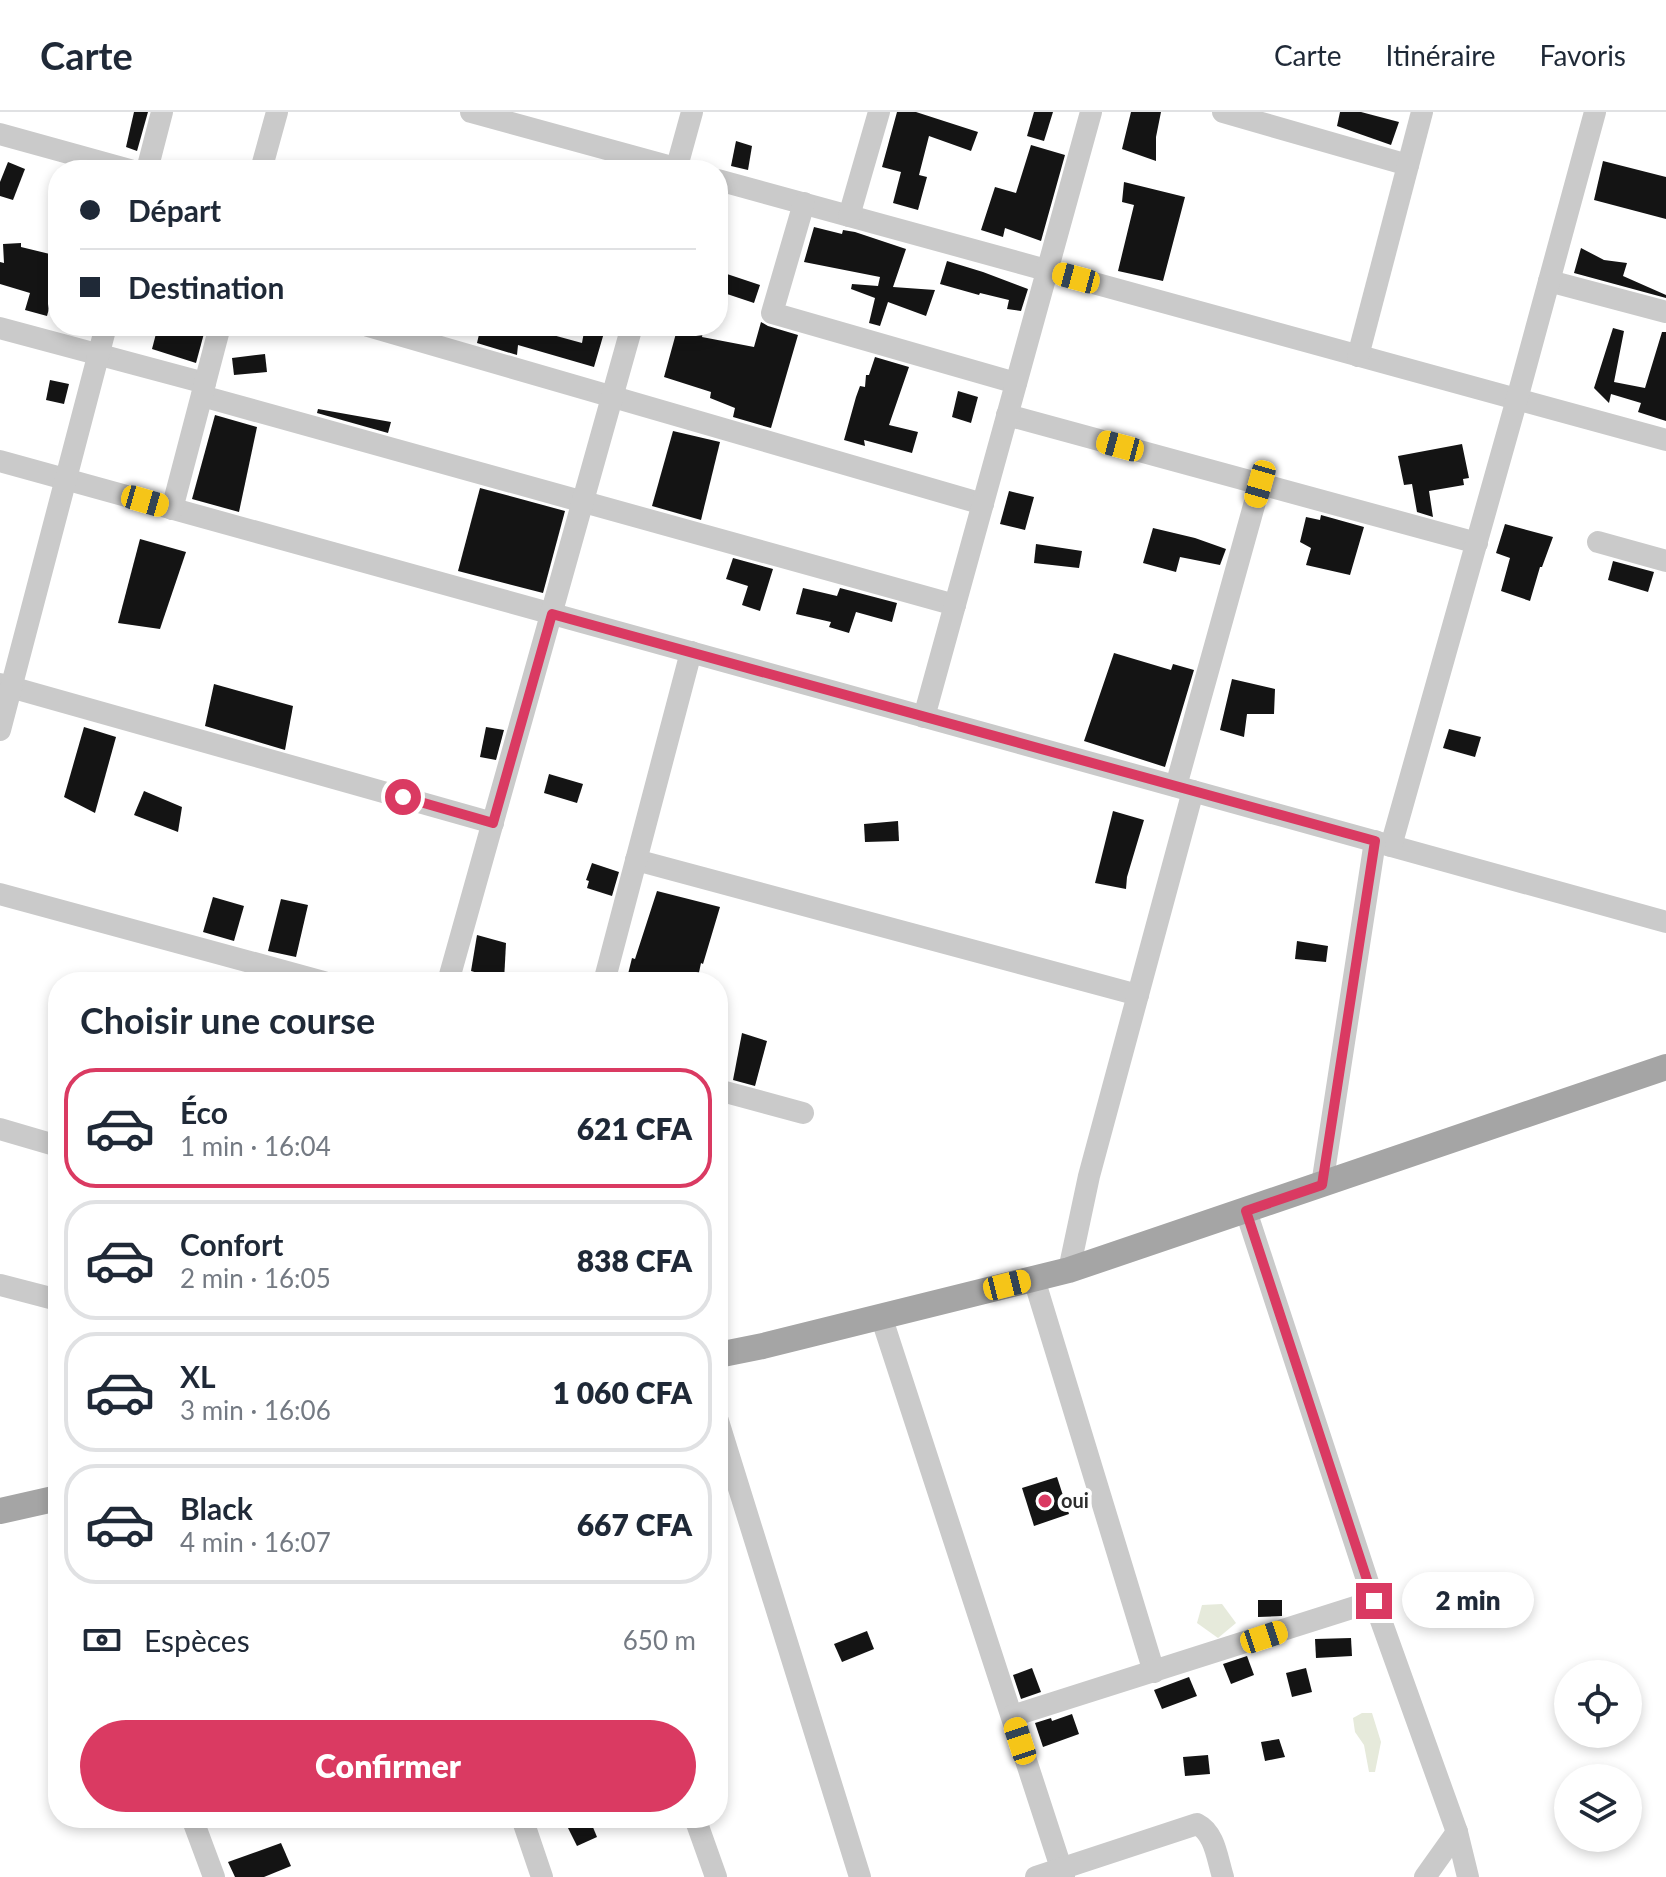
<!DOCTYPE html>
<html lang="fr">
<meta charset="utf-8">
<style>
body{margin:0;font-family:Lato,sans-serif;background:#f2f2f3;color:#1f2937;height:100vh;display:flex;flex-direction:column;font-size:30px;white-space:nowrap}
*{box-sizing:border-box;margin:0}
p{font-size:26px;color:#747a83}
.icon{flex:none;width:44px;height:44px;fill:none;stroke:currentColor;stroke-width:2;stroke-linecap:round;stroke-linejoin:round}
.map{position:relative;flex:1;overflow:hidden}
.sheet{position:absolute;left:48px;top:860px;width:680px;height:856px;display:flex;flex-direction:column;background:#fff;border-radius:32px;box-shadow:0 4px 12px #0003}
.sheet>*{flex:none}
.hud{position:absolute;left:48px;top:48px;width:680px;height:176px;border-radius:32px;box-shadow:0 4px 12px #0003;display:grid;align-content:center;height:176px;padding:0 32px;background:#fff}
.buttons{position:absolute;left:1554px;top:1548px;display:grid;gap:16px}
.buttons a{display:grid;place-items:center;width:88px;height:88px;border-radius:50%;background:#fff;box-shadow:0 4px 12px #0003;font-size:40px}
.end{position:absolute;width:36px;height:36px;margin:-18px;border:10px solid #da3a62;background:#fff;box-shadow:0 0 0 4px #fff}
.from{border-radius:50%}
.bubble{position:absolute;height:56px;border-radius:28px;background:#fff;box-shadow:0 4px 12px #0003;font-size:26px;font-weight:800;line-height:56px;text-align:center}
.car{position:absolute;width:24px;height:48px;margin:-24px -12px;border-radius:10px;box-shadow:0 0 6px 2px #0007;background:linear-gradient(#f5c518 24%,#345 0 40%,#f5c518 0 76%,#345 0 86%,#f5c518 0)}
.hud b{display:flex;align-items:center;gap:28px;height:76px;font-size:30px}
.hud b+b{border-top:2px solid #e0e1e3}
.hud i{width:20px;height:20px;background:#1f2937}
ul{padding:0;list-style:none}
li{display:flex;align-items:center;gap:24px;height:120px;margin:0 16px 12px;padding:0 16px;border:4px solid #e0e1e3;border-radius:32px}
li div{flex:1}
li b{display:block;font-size:30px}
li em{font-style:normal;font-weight:800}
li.on{border-color:#da3a62}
li>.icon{width:72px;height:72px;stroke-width:1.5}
h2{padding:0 32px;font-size:36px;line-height:96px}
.pay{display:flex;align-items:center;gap:20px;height:88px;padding:0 32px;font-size:30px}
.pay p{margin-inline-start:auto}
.button{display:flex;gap:16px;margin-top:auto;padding:16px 32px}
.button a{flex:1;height:92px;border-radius:48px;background:#da3a62;color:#fff;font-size:32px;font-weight:800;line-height:92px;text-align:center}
header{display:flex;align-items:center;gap:48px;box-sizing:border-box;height:112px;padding:0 40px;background:#fff;border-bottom:2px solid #e0e1e3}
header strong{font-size:38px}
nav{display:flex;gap:44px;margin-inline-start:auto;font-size:28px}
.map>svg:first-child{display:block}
.green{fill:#e6eadb}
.building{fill:#141414}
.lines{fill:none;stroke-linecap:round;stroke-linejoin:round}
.minor{stroke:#cacaca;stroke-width:22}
.major{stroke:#a5a5a5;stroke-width:26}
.route{stroke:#da3a62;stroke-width:10}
.poi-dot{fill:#da3a62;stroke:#fff;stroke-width:3}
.labels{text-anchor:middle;stroke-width:8;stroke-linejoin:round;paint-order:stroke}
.poi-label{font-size:20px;font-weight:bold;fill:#2d2d2d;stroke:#fff;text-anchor:start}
</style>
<header>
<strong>Carte</strong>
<nav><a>Carte</a><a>Itinéraire</a><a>Favoris</a></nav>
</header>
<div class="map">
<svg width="1666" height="1765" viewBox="0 0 1666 1765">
<rect width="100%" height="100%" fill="#fff"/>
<g class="green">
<path d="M 1222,1492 L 1236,1511 L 1218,1526 L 1197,1511 L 1202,1493 Z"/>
<path d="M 1362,1601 L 1372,1601 L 1381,1630 L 1375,1660 L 1369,1660 L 1364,1633 L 1355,1620 L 1353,1606 Z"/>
</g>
<g class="building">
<path d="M 134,0 L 148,0 L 137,39 L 126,35 Z"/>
<path d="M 897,0 L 916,0 L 978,20 L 971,39 L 929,24 L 919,63 L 927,65 L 918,98 L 893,91 L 901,60 L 882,55 Z"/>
<path d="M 1034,0 L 1053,0 L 1044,29 L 1027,24 Z"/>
<path d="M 1131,0 L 1161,0 L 1156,25 L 1156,49 L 1122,37 Z"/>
<path d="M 1340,0 L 1361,0 L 1399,10 L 1391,33 L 1337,14 Z"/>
<path d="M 736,29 L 752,34 L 748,58 L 731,54 Z"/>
<path d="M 1031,33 L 1065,43 L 1041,129 L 1005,116 L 1003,125 L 981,118 L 995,75 L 1016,81 Z"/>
<path d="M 1603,49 L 1666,65 L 1666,107 L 1594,88 Z"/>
<path d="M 8,50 L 25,57 L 13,88 L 0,84 L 0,70 Z"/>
<path d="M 1124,70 L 1185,85 L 1163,169 L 1118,159 L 1134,93 L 1122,90 Z"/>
<path d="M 814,115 L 842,122 L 843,118 L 855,120 L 906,137 L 893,175 L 935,178 L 926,204 L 888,190 L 880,214 L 869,211 L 875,186 L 851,177 L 852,172 L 878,174 L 880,165 L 804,150 Z"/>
<path d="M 21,131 L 21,135 L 58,144 L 58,162 L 47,204 L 25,198 L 30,181 L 0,172 L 0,150 L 4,151 L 3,132 Z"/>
<path d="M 1581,136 L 1604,148 L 1627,151 L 1623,164 L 1666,183 L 1666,186 L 1574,161 Z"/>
<path d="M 947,149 L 983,160 L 1028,177 L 1021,199 L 1007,197 L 1009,188 L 980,181 L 979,183 L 940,172 Z"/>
<path d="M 718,159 L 760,173 L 754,191 L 718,179 Z"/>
<path d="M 761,210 L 768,214 L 798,223 L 771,316 L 733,305 L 735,296 L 710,286 L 711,280 L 664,265 L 678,214 L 704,214 L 702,225 L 754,235 Z"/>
<path d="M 158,214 L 206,214 L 196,251 L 152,237 Z"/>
<path d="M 481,214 L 520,214 L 582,231 L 585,214 L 606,214 L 594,255 L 518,233 L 517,243 L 477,231 Z"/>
<path d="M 1613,216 L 1624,219 L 1614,270 L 1645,276 L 1662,220 L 1666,220 L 1666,309 L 1638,300 L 1641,291 L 1611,282 L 1609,291 L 1594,276 Z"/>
<path d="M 265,242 L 267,260 L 234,263 L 232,246 Z"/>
<path d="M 875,245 L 909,255 L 889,313 L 918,320 L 912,341 L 864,328 L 865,334 L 844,328 L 856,285 L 860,274 L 865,275 L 866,263 L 869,263 Z"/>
<path d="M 50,268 L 69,272 L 64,292 L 46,288 Z"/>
<path d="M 958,279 L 978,285 L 971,311 L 952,305 Z"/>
<path d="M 318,297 L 391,310 L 388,321 L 317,301 Z"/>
<path d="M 215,303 L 257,315 L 239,400 L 192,387 Z"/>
<path d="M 673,319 L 720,330 L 701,408 L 652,394 Z"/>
<path d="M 1462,332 L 1469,366 L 1463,367 L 1464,373 L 1429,379 L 1433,405 L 1417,400 L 1412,372 L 1404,373 L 1398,344 Z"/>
<path d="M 480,376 L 565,399 L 543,481 L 458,459 Z"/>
<path d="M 1009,379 L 1034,385 L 1025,418 L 1000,412 Z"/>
<path d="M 1321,403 L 1364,415 L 1350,463 L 1306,453 L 1311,436 L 1300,430 L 1306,405 L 1320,408 Z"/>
<path d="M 1505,412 L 1553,425 L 1542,455 L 1540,455 L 1530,489 L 1501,479 L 1510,446 L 1496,441 Z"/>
<path d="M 1153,416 L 1195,426 L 1226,437 L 1220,453 L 1180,445 L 1176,460 L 1143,451 Z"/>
<path d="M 140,427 L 186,440 L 160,517 L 118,511 Z"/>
<path d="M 1036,432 L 1082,439 L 1079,456 L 1034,451 Z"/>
<path d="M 733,446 L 773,457 L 760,499 L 742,493 L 748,474 L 726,467 Z"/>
<path d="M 1613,449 L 1654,460 L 1648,480 L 1608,468 Z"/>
<path d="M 803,476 L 837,484 L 840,476 L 897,491 L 892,510 L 856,500 L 849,521 L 829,515 L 831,510 L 796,502 Z"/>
<path d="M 1114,541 L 1171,558 L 1173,552 L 1194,558 L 1165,655 L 1084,629 Z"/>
<path d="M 1232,567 L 1275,577 L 1274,602 L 1247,602 L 1244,625 L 1220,618 Z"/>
<path d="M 214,572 L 293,594 L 285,638 L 205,614 Z"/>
<path d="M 84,615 L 116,625 L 95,701 L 64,685 Z"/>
<path d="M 486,615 L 504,618 L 496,648 L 480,645 Z"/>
<path d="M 1449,617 L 1481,625 L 1475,645 L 1443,636 Z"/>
<path d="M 549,662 L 583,672 L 577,691 L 544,681 Z"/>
<path d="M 144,679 L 182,695 L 178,720 L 134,703 Z"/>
<path d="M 1113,699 L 1144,708 L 1127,765 L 1126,777 L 1095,771 Z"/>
<path d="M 898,709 L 899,729 L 865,730 L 864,712 Z"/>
<path d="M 592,751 L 619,760 L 612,784 L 587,776 L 589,769 L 586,768 Z"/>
<path d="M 657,779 L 720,795 L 703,852 L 701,851 L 697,870 L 626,870 L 632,846 L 635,847 Z"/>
<path d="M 213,785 L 244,794 L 234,829 L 203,820 Z"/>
<path d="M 281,787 L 308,793 L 296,845 L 268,839 Z"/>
<path d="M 477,823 L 506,831 L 504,869 L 471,859 Z"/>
<path d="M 1297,829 L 1328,834 L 1326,850 L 1295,847 Z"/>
<path d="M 742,921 L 767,929 L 755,974 L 733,968 Z"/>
<path d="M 1057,1365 L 1069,1402 L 1034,1414 L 1022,1376 Z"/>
<path d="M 1515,1468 L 1521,1486 L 1487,1499 L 1481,1481 Z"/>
<path d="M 1258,1488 L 1282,1488 L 1282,1504 L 1258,1505 Z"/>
<path d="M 867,1519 L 874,1537 L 842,1550 L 834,1532 Z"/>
<path d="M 1351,1526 L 1352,1544 L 1316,1546 L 1315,1527 Z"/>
<path d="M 1247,1544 L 1254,1563 L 1231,1572 L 1223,1552 Z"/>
<path d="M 1032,1556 L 1041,1580 L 1021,1587 L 1013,1563 Z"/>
<path d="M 1306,1556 L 1312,1580 L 1292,1585 L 1286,1561 Z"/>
<path d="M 1189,1565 L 1197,1584 L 1162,1597 L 1154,1578 Z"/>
<path d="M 1072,1602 L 1079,1622 L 1043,1635 L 1035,1611 L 1051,1606 L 1052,1609 Z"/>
<path d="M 1279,1627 L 1285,1645 L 1265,1649 L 1261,1630 Z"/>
<path d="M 1208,1643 L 1210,1662 L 1185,1664 L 1183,1645 Z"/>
<path d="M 590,1708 L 597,1725 L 577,1734 L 568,1716 Z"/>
<path d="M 281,1731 L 291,1754 L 264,1765 L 235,1765 L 228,1750 Z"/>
</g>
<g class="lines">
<g class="minor">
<path d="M 471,0 L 683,58"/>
<path d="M 1223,0 L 1408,53"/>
<path d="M 0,22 L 130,58"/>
<path d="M 147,58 L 162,0"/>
<path d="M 261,58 L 277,0"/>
<path d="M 676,58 L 692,0"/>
<path d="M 718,68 L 1666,328"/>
<path d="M 804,91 L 772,201 L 1016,271"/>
<path d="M 849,104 L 879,0"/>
<path d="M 1549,169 L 1666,200"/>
<path d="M 368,214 L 983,392"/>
<path d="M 0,216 L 205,271"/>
<path d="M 1358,244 L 1422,0"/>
<path d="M 202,284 L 955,493"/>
<path d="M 1007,303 L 1477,431"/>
<path d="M 0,349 L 1666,810"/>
<path d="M 172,397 L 220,214"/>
<path d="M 1598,430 L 1666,449"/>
<path d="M 0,572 L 493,711"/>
<path d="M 924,605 L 1091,0"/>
<path d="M 0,618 L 106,214"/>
<path d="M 1176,674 L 1260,372"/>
<path d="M 1391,734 L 1517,287 L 1595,0"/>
<path d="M 636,748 L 1138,883"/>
<path d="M 0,782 L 324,870"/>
<path d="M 448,870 L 632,214"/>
<path d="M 604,870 L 691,540"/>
<path d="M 718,978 L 803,1001"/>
<path d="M 0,1017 L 58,1034"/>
<path d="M 1322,1073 L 1375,729"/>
<path d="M 1246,1099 L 1374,1489 L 1457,1720 L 1468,1765"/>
<path d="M 1069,1158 L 1089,1064 L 1193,679"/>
<path d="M 1034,1167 L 1154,1560"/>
<path d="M 0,1173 L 58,1188"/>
<path d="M 881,1204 L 1064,1765"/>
<path d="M 718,1309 L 860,1765"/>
<path d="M 1012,1604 L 1374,1489"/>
<path d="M 192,1706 L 214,1765"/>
<path d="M 522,1706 L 542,1765"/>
<path d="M 695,1706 L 716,1765"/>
<path d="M 1036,1765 L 1197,1712 C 1215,1721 1217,1746 1223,1765"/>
<path d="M 1425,1765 L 1457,1720"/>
</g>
<g class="major">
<path d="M 718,1243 L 763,1234 L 1069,1158 L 1666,955"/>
<path d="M 0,1399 L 58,1386"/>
</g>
</g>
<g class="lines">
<path class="route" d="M 403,685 L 493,711 L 552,502 L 1375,729 L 1322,1073 L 1246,1099 L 1374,1489"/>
</g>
<circle class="poi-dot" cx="1045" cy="1389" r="8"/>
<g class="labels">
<g class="poi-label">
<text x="1061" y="1396">oui</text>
</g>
</g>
</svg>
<div class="buttons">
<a><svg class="icon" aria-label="locate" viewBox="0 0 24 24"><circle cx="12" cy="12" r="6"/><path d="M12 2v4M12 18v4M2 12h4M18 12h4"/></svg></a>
<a><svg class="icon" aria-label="layers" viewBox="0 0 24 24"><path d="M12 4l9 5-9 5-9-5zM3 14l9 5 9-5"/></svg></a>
</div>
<i class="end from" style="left:403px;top:685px"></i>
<i class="end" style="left:1374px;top:1489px"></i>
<div class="bubble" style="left:1402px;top:1460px;width:132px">2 min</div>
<i class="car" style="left:1076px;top:166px;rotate:285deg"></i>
<i class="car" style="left:1120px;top:334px;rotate:285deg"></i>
<i class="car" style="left:1260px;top:372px;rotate:196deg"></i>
<i class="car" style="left:145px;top:389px;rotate:106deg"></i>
<i class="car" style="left:1007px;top:1173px;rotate:76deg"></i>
<i class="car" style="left:1264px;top:1525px;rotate:72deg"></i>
<i class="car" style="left:1020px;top:1629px;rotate:342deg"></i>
<div class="hud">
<b><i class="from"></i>Départ</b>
<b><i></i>Destination</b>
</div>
<section class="sheet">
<h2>Choisir une course</h2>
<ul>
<li class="on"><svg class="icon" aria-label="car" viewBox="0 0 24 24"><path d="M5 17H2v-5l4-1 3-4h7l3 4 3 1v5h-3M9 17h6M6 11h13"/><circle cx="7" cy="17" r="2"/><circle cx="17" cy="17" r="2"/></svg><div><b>Éco</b><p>1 min · 16:04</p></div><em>621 CFA</em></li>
<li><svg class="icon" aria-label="car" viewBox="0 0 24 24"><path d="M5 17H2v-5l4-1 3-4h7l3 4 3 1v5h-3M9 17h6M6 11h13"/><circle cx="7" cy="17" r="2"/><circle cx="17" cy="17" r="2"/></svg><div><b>Confort</b><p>2 min · 16:05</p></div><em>838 CFA</em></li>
<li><svg class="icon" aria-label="car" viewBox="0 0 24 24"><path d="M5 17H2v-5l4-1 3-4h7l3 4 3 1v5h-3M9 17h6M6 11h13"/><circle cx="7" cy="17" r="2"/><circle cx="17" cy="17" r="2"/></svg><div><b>XL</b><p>3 min · 16:06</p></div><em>1 060 CFA</em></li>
<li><svg class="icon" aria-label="car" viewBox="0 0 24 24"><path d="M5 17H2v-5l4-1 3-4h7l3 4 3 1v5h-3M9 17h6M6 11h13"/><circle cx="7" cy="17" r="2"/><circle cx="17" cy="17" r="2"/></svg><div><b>Black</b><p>4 min · 16:07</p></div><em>667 CFA</em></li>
</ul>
<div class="pay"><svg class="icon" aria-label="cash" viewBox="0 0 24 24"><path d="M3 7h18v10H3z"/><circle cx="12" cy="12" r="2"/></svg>Espèces<p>650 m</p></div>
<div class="button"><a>Confirmer</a></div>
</section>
</div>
